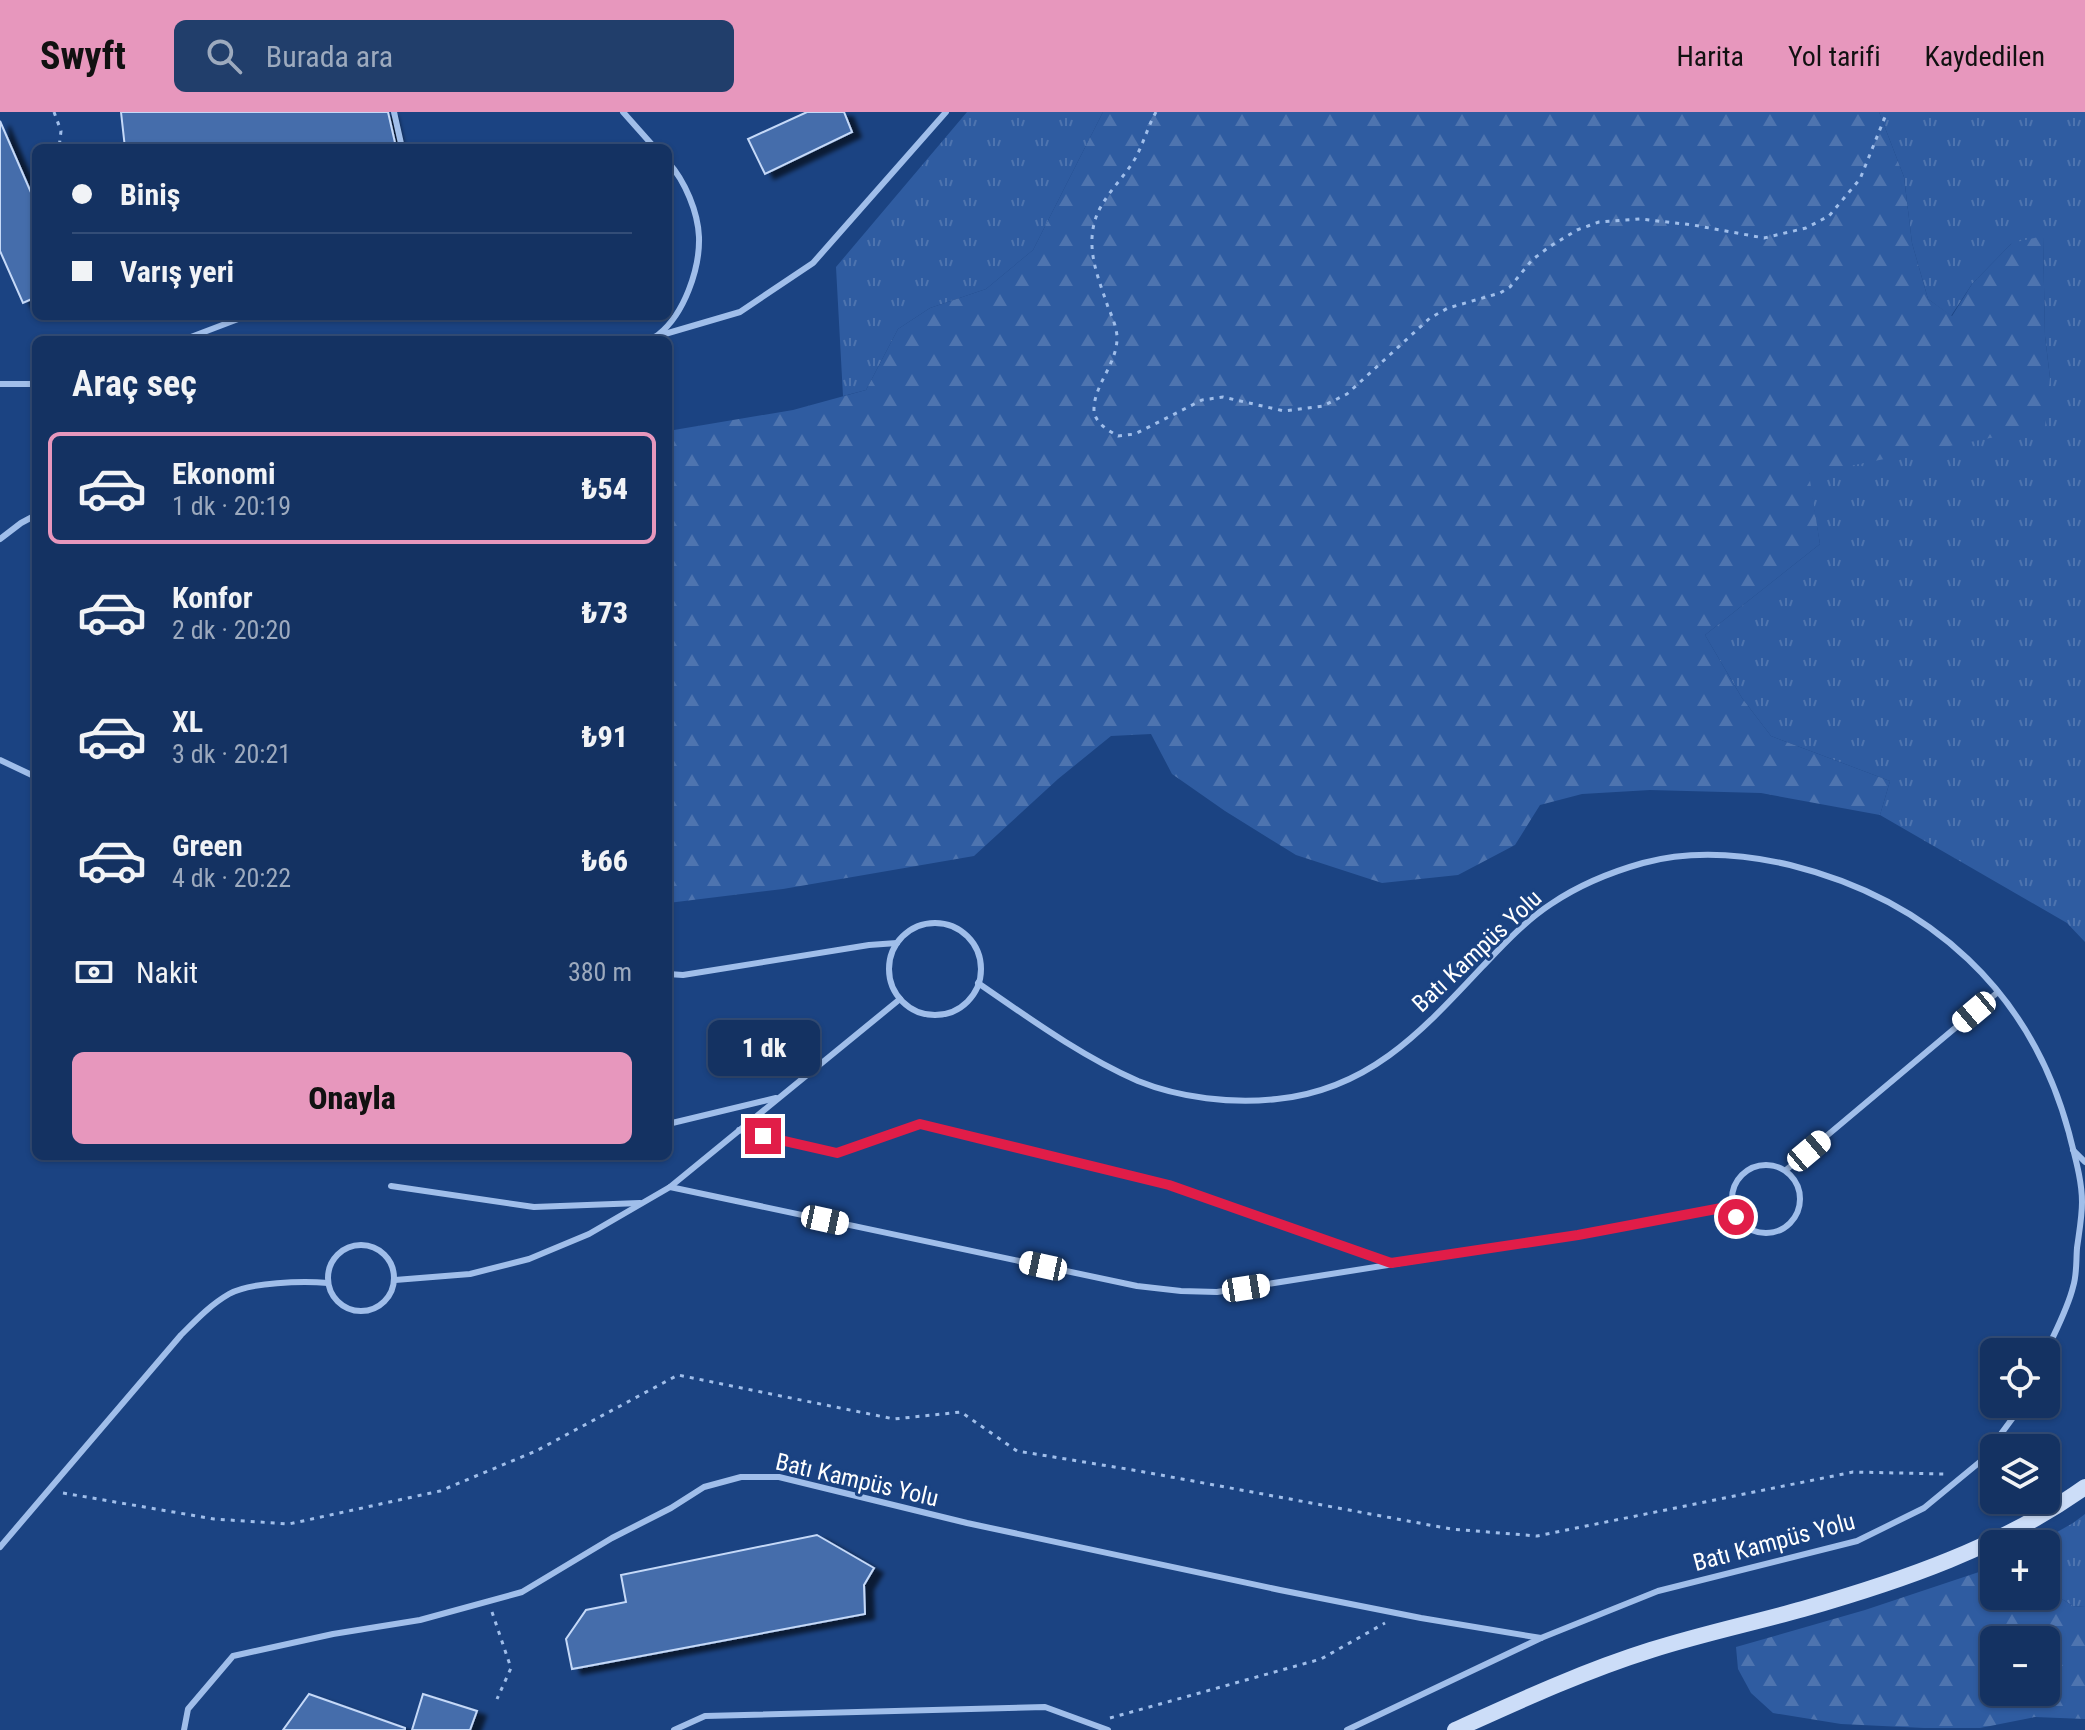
<!DOCTYPE html>
<html lang="tr">
<meta charset="utf-8">
<style>
body{margin:0;font-family:"Roboto Condensed",sans-serif;background:#213e6b;color:#f1f3f6;height:100vh;display:flex;flex-direction:column;font-size:30px;white-space:nowrap}
*{box-sizing:border-box;margin:0}
p{font-size:26px;color:#9daabe}
.icon{flex:none;width:44px;height:44px;fill:none;stroke:currentColor;stroke-width:2;stroke-linecap:round;stroke-linejoin:round}
.map{position:relative;flex:1;overflow:hidden}
.details{position:absolute;left:32px;top:224px;width:640px;height:824px;display:flex;flex-direction:column;background:#143262;border-radius:12px;box-shadow:0 2px 6px #0004,0 0 0 2px #334d77}
.details>*{flex:none}
.banner{position:absolute;left:32px;top:32px;width:640px;height:176px;border-radius:12px;box-shadow:0 2px 6px #0004,0 0 0 2px #334d77;display:grid;align-content:center;height:176px;padding:0 40px;background:#143262}
.buttons{position:absolute;left:1980px;top:1226px;display:grid;gap:16px}
.buttons a{display:grid;place-items:center;width:80px;height:80px;border-radius:12px;background:#143262;box-shadow:0 2px 6px #0004,0 0 0 2px #334d77;font-size:40px}
.end{position:absolute;width:36px;height:36px;margin:-18px;border:10px solid #e11d48;background:#fff;box-shadow:0 0 0 4px #fff}
.from{border-radius:50%}
.bubble{position:absolute;height:56px;border-radius:12px;background:#143262;box-shadow:0 2px 6px #0004,0 0 0 2px #334d77;font-size:26px;font-weight:800;line-height:56px;text-align:center}
.car{position:absolute;width:24px;height:48px;margin:-24px -12px;border-radius:10px;box-shadow:0 0 6px 2px #0007;background:linear-gradient(#fff 24%,#345 0 40%,#fff 0 76%,#345 0 86%,#fff 0)}
.banner b{display:flex;align-items:center;gap:28px;height:76px;font-size:30px}
.banner b+b{border-top:2px solid #334d77}
.banner i{width:20px;height:20px;background:#f1f3f6}
ul{padding:0;list-style:none}
li{display:flex;align-items:center;gap:24px;height:112px;margin:0 16px 12px;padding:0 24px;border:4px solid transparent;border-radius:12px}
li div{flex:1}
li b{display:block;font-size:30px}
li em{font-style:normal;font-weight:800}
li.selected{border-color:#e797bd}
li>.icon{width:72px;height:72px;stroke-width:1.5}
h2{padding:0 40px;font-size:36px;line-height:96px}
.pay{display:flex;align-items:center;gap:20px;height:88px;padding:0 40px;font-size:30px}
.pay p{margin-inline-start:auto}
.primary-button{display:flex;gap:16px;margin-top:auto;padding:16px 40px}
.primary-button a{flex:1;height:92px;border-radius:12px;background:#e797bd;color:#111;font-size:32px;font-weight:800;line-height:92px;text-align:center}
header{display:flex;align-items:center;gap:48px;box-sizing:border-box;height:112px;padding:0 40px;background:#e797bd;color:#111}
header strong{font-size:38px}
nav{display:flex;gap:44px;margin-inline-start:auto;font-size:28px}
.search{width:560px;height:72px;background:#213e6b;display:flex;align-items:center;gap:20px;box-sizing:border-box;padding:0 28px;border-radius:12px;color:#9daabe;font-size:30px}
.map>svg:first-child{display:block}
.grass{fill:url(#grass-tufts)}
.forest{fill:url(#forest-firs);fill-rule:evenodd}
.building{fill:#446dab;stroke:#c5d9f8;stroke-width:2;filter:url(#shadow)}
.lines{fill:none;stroke-linecap:round;stroke-linejoin:round}
.path{stroke:#a0beea;stroke-width:3;stroke-dasharray:4 6;stroke-linecap:butt}
.lane{stroke:#a0beea;stroke-width:6}
.secondary{stroke:#ccddf8;stroke-width:16}
.route{stroke:#e11d48;stroke-width:10}
.labels{text-anchor:middle;stroke-width:6;stroke-linejoin:round;paint-order:stroke}
.street-label{font-size:24px;fill:#fff;stroke:#1b4382}
</style>
<header>
<strong>Swyft</strong>
<div class="search"><svg class="icon" aria-label="search" viewBox="0 0 24 24"><circle cx="10" cy="10" r="6"/><path d="M15 15l6 6"/></svg>Burada ara</div>
<nav><a>Harita</a><a>Yol tarifi</a><a>Kaydedilen</a></nav>
</header>
<div class="map">
<svg width="2085" height="1618" viewBox="0 0 2085 1618">
<defs>
<pattern id="grass-tufts" width="24" height="20" patternUnits="userSpaceOnUse" patternTransform="scale(2)"><rect width="24" height="20" fill="#2f5ca1"/><path d="M3 7l-1-3M5 7V3M7 7l1-3M15 17l-1-3M17 17v-4M19 17l1-3" fill="none" stroke="#4e74af"/></pattern>
<pattern id="forest-firs" width="22" height="20" patternUnits="userSpaceOnUse" patternTransform="scale(2)"><rect width="22" height="20" fill="#2f5ca1"/><path d="M5 1l3.5 6h-7zM16 11l3.5 6h-7z" fill="#4e74af"/></pattern>
<filter id="shadow"><feDropShadow dx="9" dy="5" stdDeviation="2" flood-color="#0009"/></filter>
</defs>
<rect width="100%" height="100%" fill="#1b4382"/>
<g class="grass">
<path d="M 967,0 L 1103,0 L 1033,138 L 986,177 L 930,196 L 898,217 L 866,278 L 843,284 L 836,155 Z"/>
<path d="M 1879,0 L 2085,0 L 2085,830 L 2067,811 L 1880,703 L 1890,669 L 1771,624 L 1742,586 L 1705,523 L 1820,432 L 1808,362 L 2050,266 L 2045,224 L 2043,125 L 2011,132 L 1972,172 L 1951,204 L 1928,187 L 1912,131 L 1904,65 Z"/>
<path d="M 2085,1402 L 2085,1495 L 2073,1494 L 2046,1477 L 2046,1432 L 2036,1432 L 2073,1411 Z"/>
</g>
<g class="forest">
<path d="M 1103,0 L 1879,0 L 1904,65 L 1912,131 L 1928,187 L 1952,204 L 1972,172 L 2012,131 L 2043,124 L 2045,224 L 2050,266 L 2045,315 L 1809,362 L 1820,432 L 1705,523 L 1742,586 L 1771,624 L 1890,669 L 1880,703 L 1761,681 L 1650,678 L 1582,682 L 1540,693 L 1515,733 L 1458,763 L 1382,771 L 1296,743 L 1225,699 L 1172,662 L 1151,622 L 1111,624 L 1058,667 L 974,744 L 783,777 L 668,791 L 668,319 L 793,298 L 866,278 L 898,217 L 930,196 L 986,177 L 1033,138 Z"/>
<path d="M 1994,1455 L 1994,1484 L 2046,1484 L 2046,1477 L 2073,1494 L 2085,1495 L 2085,1607 L 2035,1605 L 1980,1616 L 1924,1616 L 1841,1612 L 1773,1601 L 1751,1581 L 1738,1557 L 1736,1535 L 1865,1498 ZM 1994,1528 L 2046,1528 L 2046,1580 L 1994,1580 Z"/>
</g>
<g class="building">
<path d="M 121,0 L 388,0 L 396,35 L 125,36 Z"/>
<path d="M 807,0 L 844,0 L 852,20 L 765,62 L 748,27 Z"/>
<path d="M 0,9 L 36,92 L 36,185 L 23,191 L 0,139 Z"/>
<path d="M 817,1423 L 874,1456 L 864,1473 L 865,1502 L 572,1557 L 566,1527 L 586,1498 L 626,1490 L 621,1463 Z"/>
<path d="M 309,1582 L 405,1616 L 405,1618 L 283,1618 Z"/>
<path d="M 423,1582 L 477,1599 L 470,1618 L 412,1618 Z"/>
</g>
<g class="lines">
<g class="path">
<path d="M 54,0 L 61,19 L 59,36"/>
<path d="M 1156,0 C 1148,14 1144,30 1136,45 C 1124,67 1100,86 1094,112 C 1087,141 1099,168 1108,195 C 1112,204 1116,214 1117,224 C 1118,252 1093,273 1094,299 C 1095,311 1109,319 1118,324 L 1135,322 L 1202,288 L 1223,285 L 1284,299 L 1323,294 L 1347,282 L 1430,206 L 1448,196 L 1500,181 L 1510,175 L 1532,148 L 1549,135 L 1577,118 L 1599,110 L 1640,107 L 1693,113 L 1764,126 L 1806,116 L 1829,104 L 1860,67 L 1887,0"/>
<path d="M 63,1381 L 214,1407 L 289,1412 L 440,1379 L 536,1339 L 678,1263 L 894,1307 L 961,1300 L 1017,1339 L 1139,1359 L 1451,1417 L 1537,1424 L 1853,1360 L 1944,1362"/>
<path d="M 492,1500 L 511,1556 L 497,1587"/>
<path d="M 1110,1606 L 1321,1547 L 1385,1511"/>
</g>
<g class="lane">
<path d="M 394,0 L 402,36"/>
<path d="M 623,0 L 655,36"/>
<path d="M 658,224 L 740,200 L 813,151 L 946,0"/>
<path d="M 183,228 L 246,204"/>
<path d="M 641,228 C 647,227 655,226 659,222 C 684,202 700,157 699,125 C 698,100 685,69 668,50"/>
<path d="M 0,272 L 36,272"/>
<path d="M 0,427 L 21,411 L 36,403"/>
<path d="M 0,648 L 36,665"/>
<circle cx="935" cy="857" r="46"/>
<path d="M 668,862 L 683,863 L 869,833 L 897,831"/>
<path d="M 978,871 C 1029,906 1081,944 1138,969 C 1180,986 1232,992 1277,987 C 1369,978 1422,919 1482,855 C 1503,833 1525,809 1551,792 C 1579,773 1611,760 1643,751 C 1691,738 1743,742 1790,753 C 1931,788 2031,880 2069,1021 C 2074,1042 2082,1067 2082,1090 C 2082,1105 2079,1121 2077,1136 C 2076,1149 2077,1163 2073,1175 C 2068,1196 2055,1220 2046,1240"/>
<path d="M 900,887 L 670,1075 L 1137,1174 L 1181,1179 L 1217,1180 L 1578,1123 L 1732,1094"/>
<path d="M 668,1012 L 776,986"/>
<path d="M 739,1018 L 837,1041 L 920,1012 L 1169,1073 L 1388,1150"/>
<path d="M 2073,1038 L 2085,1050"/>
<circle cx="1766" cy="1087" r="34"/>
<path d="M 1786,1058 L 1998,880"/>
<path d="M 391,1074 L 534,1095 L 640,1091"/>
<circle cx="361" cy="1166" r="33"/>
<path d="M 395,1168 L 470,1162 L 529,1147 L 589,1122 L 670,1075"/>
<path d="M 0,1435 L 181,1223 C 196,1208 210,1193 229,1182 C 250,1170 303,1169 328,1171"/>
<path d="M 184,1618 L 188,1597 L 233,1544 L 333,1522 L 420,1508 L 522,1480 L 612,1426 L 671,1396 L 704,1375 L 741,1365 L 779,1365 L 967,1411 L 1280,1478 L 1421,1506 L 1541,1526"/>
<path d="M 674,1618 L 705,1604 L 1045,1595 L 1108,1618"/>
<path d="M 1347,1618 L 1541,1526 L 1658,1479 L 1857,1429 L 1924,1396 L 1981,1349 L 2023,1292"/>
</g>
<path class="secondary" d="M 1455,1618 C 1519,1589 1584,1559 1651,1538 C 1701,1522 1753,1511 1803,1497 C 1901,1469 2001,1435 2085,1375"/>
</g>
<g class="lines">
<path class="route" d="M 763,1024 L 837,1041 L 920,1012 L 1169,1073 L 1391,1151 L 1578,1123 L 1732,1094 L 1736,1105"/>
</g>
<g class="labels">
<g class="street-label">
<text transform="translate(1477 839) rotate(-43)" y="8">Batı Kampüs Yolu</text>
<text transform="translate(857 1368) rotate(13)" y="8">Batı Kampüs Yolu</text>
<text transform="translate(1774 1430) rotate(-15)" y="8">Batı Kampüs Yolu</text>
</g>
</g>
</svg>
<div class="buttons">
<a><svg class="icon" aria-label="locate" viewBox="0 0 24 24"><circle cx="12" cy="12" r="6"/><path d="M12 2v4M12 18v4M2 12h4M18 12h4"/></svg></a>
<a><svg class="icon" aria-label="layers" viewBox="0 0 24 24"><path d="M12 4l9 5-9 5-9-5zM3 14l9 5 9-5"/></svg></a>
<a>+</a>
<a>−</a>
</div>
<i class="end from" style="left:1736px;top:1105px"></i>
<i class="end" style="left:763px;top:1024px"></i>
<div class="bubble" style="left:708px;top:908px;width:112px">1 dk</div>
<i class="car" style="left:1974px;top:900px;rotate:230deg"></i>
<i class="car" style="left:1809px;top:1039px;rotate:50deg"></i>
<i class="car" style="left:825px;top:1108px;rotate:102deg"></i>
<i class="car" style="left:1043px;top:1154px;rotate:282deg"></i>
<i class="car" style="left:1246px;top:1176px;rotate:81deg"></i>
<div class="banner">
<b><i class="from"></i>Biniş</b>
<b><i></i>Varış yeri</b>
</div>
<section class="details">
<h2>Araç seç</h2>
<ul>
<li class="selected"><svg class="icon" aria-label="car" viewBox="0 0 24 24"><path d="M5 17H2v-5l4-1 3-4h7l3 4 3 1v5h-3M9 17h6M6 11h13"/><circle cx="7" cy="17" r="2"/><circle cx="17" cy="17" r="2"/></svg><div><b>Ekonomi</b><p>1 dk · 20:19</p></div><em>₺54</em></li>
<li><svg class="icon" aria-label="car" viewBox="0 0 24 24"><path d="M5 17H2v-5l4-1 3-4h7l3 4 3 1v5h-3M9 17h6M6 11h13"/><circle cx="7" cy="17" r="2"/><circle cx="17" cy="17" r="2"/></svg><div><b>Konfor</b><p>2 dk · 20:20</p></div><em>₺73</em></li>
<li><svg class="icon" aria-label="car" viewBox="0 0 24 24"><path d="M5 17H2v-5l4-1 3-4h7l3 4 3 1v5h-3M9 17h6M6 11h13"/><circle cx="7" cy="17" r="2"/><circle cx="17" cy="17" r="2"/></svg><div><b>XL</b><p>3 dk · 20:21</p></div><em>₺91</em></li>
<li><svg class="icon" aria-label="car" viewBox="0 0 24 24"><path d="M5 17H2v-5l4-1 3-4h7l3 4 3 1v5h-3M9 17h6M6 11h13"/><circle cx="7" cy="17" r="2"/><circle cx="17" cy="17" r="2"/></svg><div><b>Green</b><p>4 dk · 20:22</p></div><em>₺66</em></li>
</ul>
<div class="pay"><svg class="icon" aria-label="cash" viewBox="0 0 24 24"><path d="M3 7h18v10H3z"/><circle cx="12" cy="12" r="2"/></svg>Nakit<p>380 m</p></div>
<div class="primary-button"><a>Onayla</a></div>
</section>
</div>
